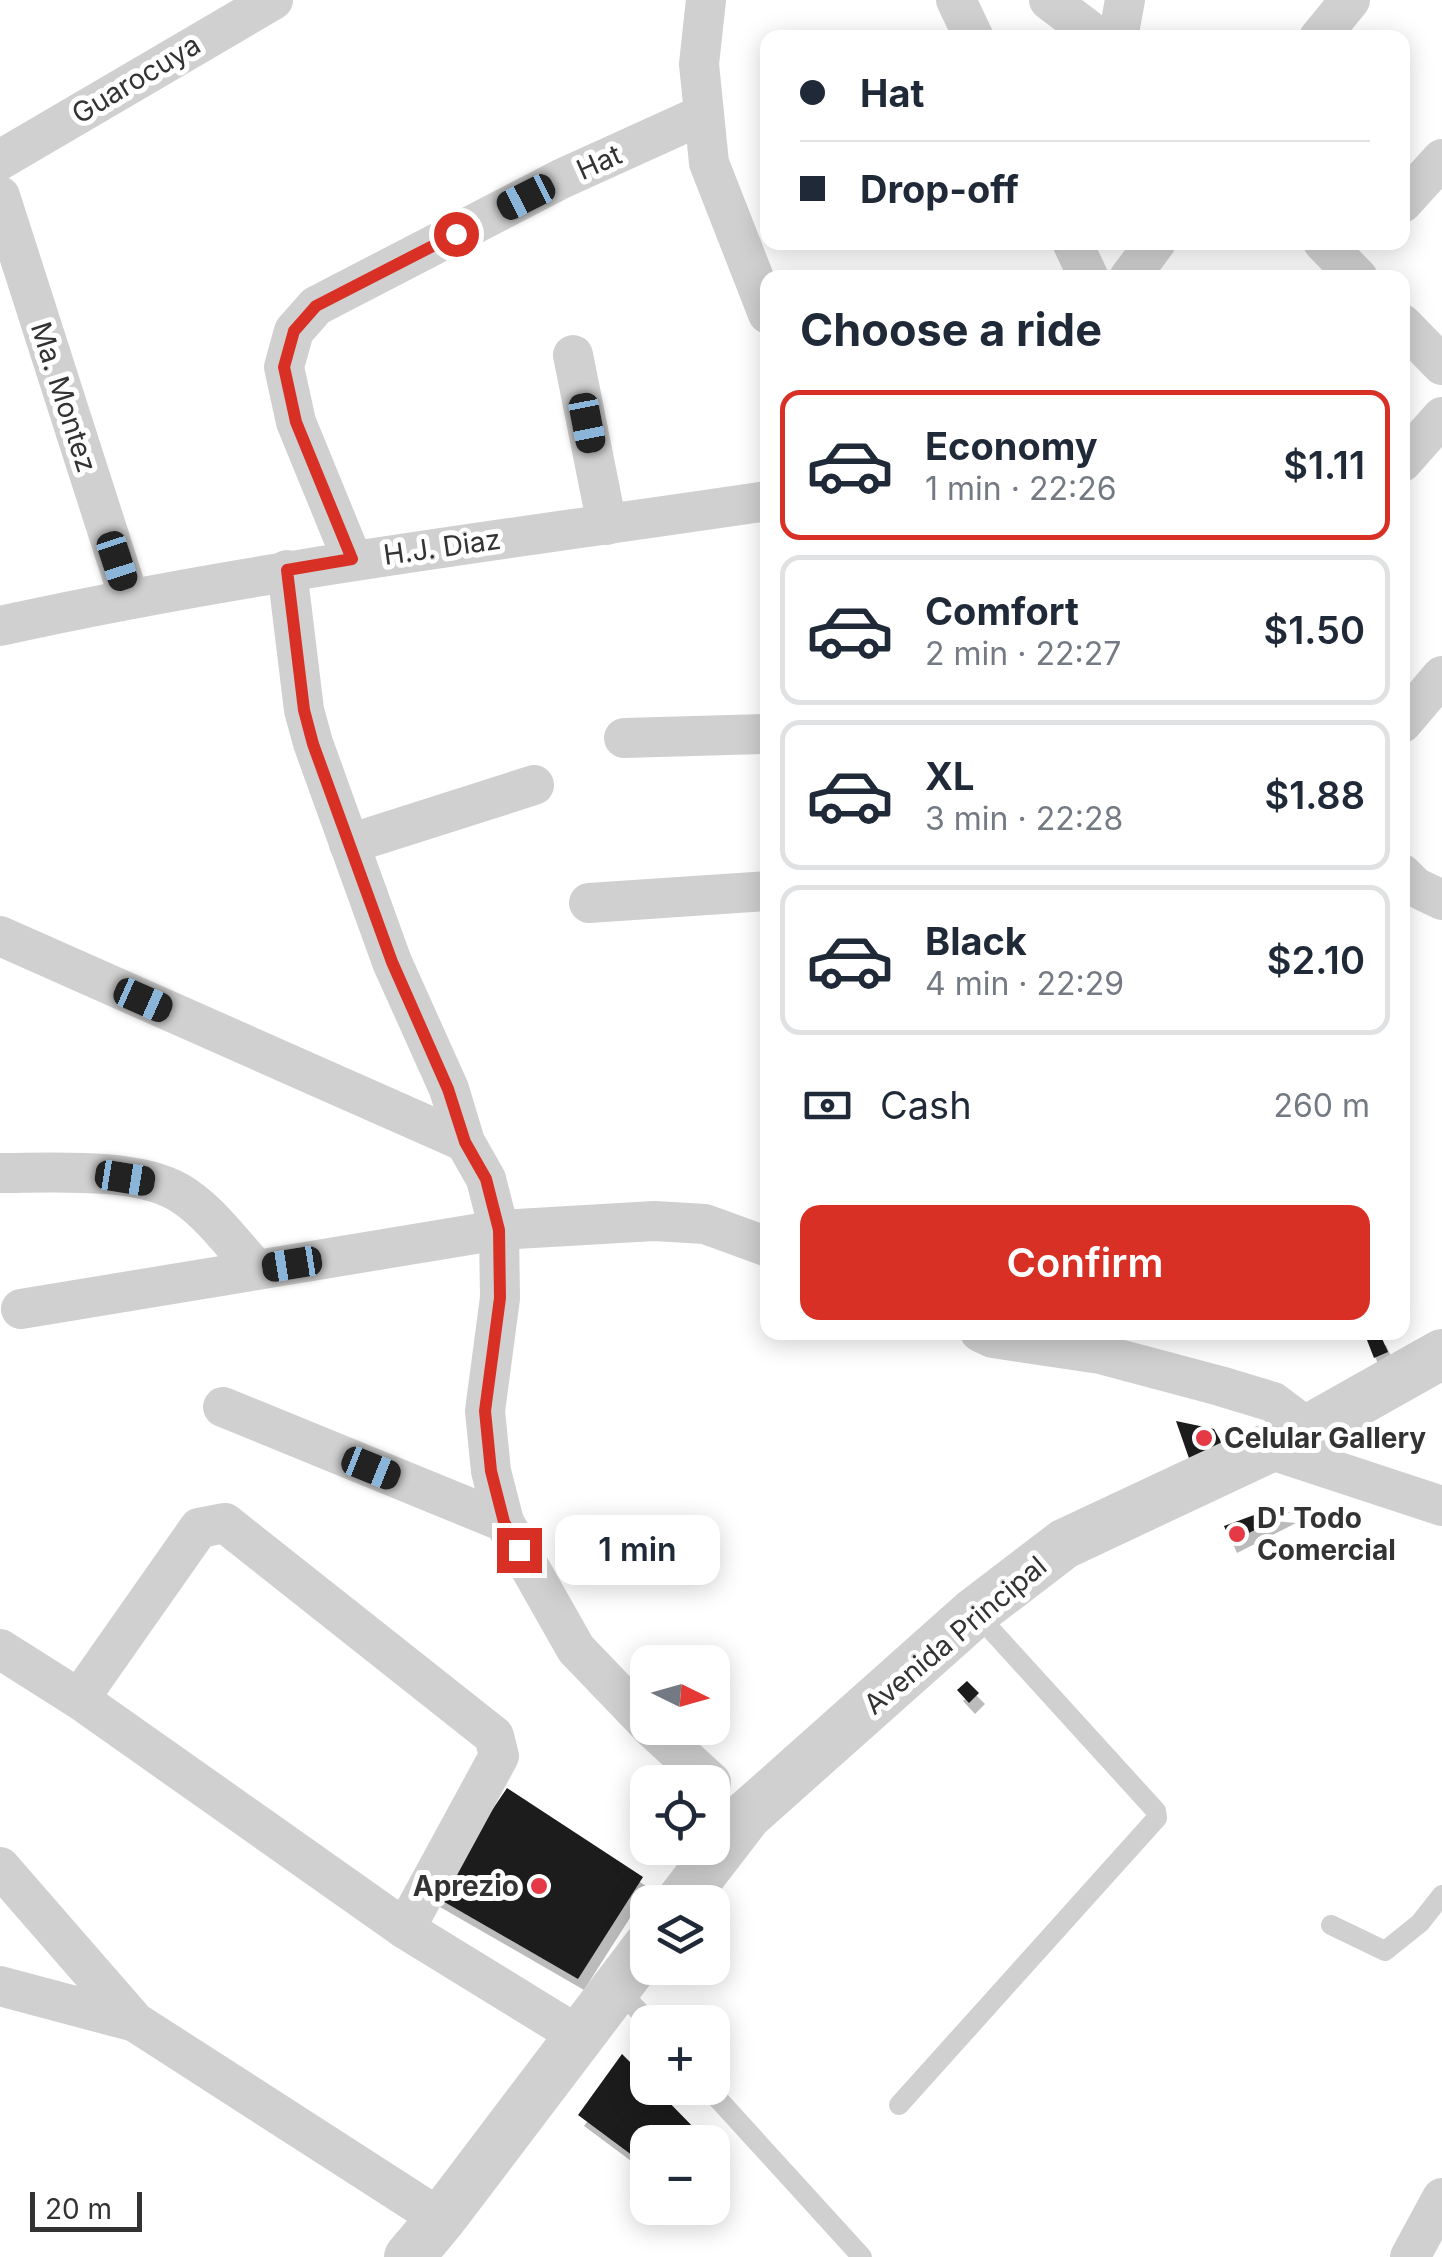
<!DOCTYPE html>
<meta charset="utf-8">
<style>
body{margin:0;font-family:Inter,sans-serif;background:#f2f2f3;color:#1f2937;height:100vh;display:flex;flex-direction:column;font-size:38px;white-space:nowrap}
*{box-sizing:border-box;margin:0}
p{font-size:32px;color:#747a83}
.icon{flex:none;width:55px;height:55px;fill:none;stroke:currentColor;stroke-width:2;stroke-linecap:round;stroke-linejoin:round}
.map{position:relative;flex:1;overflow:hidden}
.details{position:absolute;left:760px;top:270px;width:650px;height:1070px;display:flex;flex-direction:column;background:#fff;border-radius:20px;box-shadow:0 5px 25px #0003}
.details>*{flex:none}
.hud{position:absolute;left:760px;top:30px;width:650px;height:220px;border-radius:20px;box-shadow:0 5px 25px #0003;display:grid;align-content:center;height:220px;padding:0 40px;background:#fff}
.needle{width:65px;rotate:95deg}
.controls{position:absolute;left:630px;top:1645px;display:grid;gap:20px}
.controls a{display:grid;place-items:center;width:100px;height:100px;border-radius:20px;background:#fff;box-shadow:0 5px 25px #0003;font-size:50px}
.scale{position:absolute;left:30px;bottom:25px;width:112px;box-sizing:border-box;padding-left:10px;border:5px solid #333;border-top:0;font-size:28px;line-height:35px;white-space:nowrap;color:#333;-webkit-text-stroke:8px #fff;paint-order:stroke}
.end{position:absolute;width:45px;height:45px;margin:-22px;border:12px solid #d93025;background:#fff;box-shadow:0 0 0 5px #fff}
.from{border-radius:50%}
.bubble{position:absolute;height:70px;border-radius:20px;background:#fff;box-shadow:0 5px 25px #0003;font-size:32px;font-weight:600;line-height:70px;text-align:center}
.car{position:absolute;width:30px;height:60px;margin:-30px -15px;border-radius:12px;box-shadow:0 0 8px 2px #0007;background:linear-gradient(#222 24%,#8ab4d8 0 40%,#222 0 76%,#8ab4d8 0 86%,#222 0)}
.hud b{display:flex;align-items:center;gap:35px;height:95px;font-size:38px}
.hud b+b{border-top:2px solid #e0e1e3}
.hud i{width:25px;height:25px;background:#1f2937}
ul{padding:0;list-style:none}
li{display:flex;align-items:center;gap:30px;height:150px;margin:0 20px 15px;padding:0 20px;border:5px solid #e0e1e3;border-radius:20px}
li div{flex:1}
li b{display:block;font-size:38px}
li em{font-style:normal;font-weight:600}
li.active{border-color:#d93025}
li>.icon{width:90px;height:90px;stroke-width:1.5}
h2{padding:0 40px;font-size:45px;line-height:120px}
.pay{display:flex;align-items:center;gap:25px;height:110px;padding:0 40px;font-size:38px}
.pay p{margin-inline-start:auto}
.button{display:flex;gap:20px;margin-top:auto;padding:20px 40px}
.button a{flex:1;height:115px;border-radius:20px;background:#d93025;color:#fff;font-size:40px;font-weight:600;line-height:115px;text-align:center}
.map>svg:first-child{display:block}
.building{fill:#1a1a1a;filter:url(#shadow)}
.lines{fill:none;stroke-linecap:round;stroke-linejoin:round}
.service{stroke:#d0d0d0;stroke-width:20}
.minor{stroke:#d0d0d0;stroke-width:40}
.tertiary{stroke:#d0d0d0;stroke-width:50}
.route{stroke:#d93025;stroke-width:12}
.poi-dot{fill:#e63946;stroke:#fff;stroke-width:4}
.labels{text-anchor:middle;stroke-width:10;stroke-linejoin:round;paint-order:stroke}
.street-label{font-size:28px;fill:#333;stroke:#fff}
.poi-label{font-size:28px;font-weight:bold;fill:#333;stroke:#fff;text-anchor:start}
</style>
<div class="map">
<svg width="1442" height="2257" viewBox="0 0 1442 2257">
<defs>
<filter id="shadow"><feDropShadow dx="6" dy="11" stdDeviation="0" flood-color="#0004"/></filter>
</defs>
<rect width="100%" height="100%" fill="#fff"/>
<g class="building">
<path d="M 1380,1334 L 1388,1352 L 1374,1358 L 1367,1340 Z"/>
<path d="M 1176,1421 L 1214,1429 L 1222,1443 L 1191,1464 Z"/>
<path d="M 1268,1510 L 1290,1512 L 1231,1542 L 1224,1526 Z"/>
<path d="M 967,1681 L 979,1693 L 969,1703 L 957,1690 Z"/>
<path d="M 507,1788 L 643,1877 L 578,1979 L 434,1896 Z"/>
<path d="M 622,2054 L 648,2080 L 648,2088 L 655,2088 L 702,2136 L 697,2142 L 648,2142 L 648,2167 L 578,2115 Z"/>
</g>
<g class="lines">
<g class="service">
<path d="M 1331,1925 L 1385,1951 L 1420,1923 L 1442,1895"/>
<path d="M 618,1989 L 649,2022"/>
<path d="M 708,2088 L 862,2257"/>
<path d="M 899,2105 L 1157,1818 L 1156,1811 L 975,1612"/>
</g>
<g class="minor">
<path d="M 706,0 L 699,64 L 709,163 L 768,314"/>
<path d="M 956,0 L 974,38"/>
<path d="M 1049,0 L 1099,38"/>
<path d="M 1118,38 L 1125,0"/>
<path d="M 1319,38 L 1350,0"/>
<path d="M 0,160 L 273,0"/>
<path d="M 0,196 L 129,598"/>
<path d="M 1402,203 L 1442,159"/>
<path d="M 1072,242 L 1089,278"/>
<path d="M 1323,242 L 1358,278"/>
<path d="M 1129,278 L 1156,242"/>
<path d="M 1402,324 L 1442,365"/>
<path d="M 573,355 L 607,525"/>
<path d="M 1402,462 L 1442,417"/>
<path d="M 352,559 L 296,422 L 284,367 L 294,331 L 316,306 L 561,179 L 702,115"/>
<path d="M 287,570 L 304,710 L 313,743 L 392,962 L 449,1089 L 465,1142 L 486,1179 L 499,1230 L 500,1298 L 485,1411 L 491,1471 L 504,1522 L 576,1649 L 648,1724"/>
<path d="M 0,626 C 254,570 511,539 768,501"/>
<path d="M 1402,723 L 1442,676"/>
<path d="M 624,738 L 768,734"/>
<path d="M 349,844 L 534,785"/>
<path d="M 1402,874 L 1415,887 L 1442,900"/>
<path d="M 589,903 L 768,891"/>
<path d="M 0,936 L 465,1142"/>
<path d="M 0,1173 C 50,1173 135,1167 178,1192 C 209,1210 232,1244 256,1269"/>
<path d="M 21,1309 L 499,1230 L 654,1221 L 705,1224 L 768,1247"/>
<path d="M 980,1332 L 993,1338 L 1100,1354 L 1220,1386 L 1273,1402 L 1309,1429"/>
<path d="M 223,1407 L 504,1522"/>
<path d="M 1266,1448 L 1442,1506"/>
<path d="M 0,1649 L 79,1699 L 405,1929 L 579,2036"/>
<path d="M 79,1699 L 199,1528 L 225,1523 L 494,1736 L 499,1756 L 405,1929"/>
<path d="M 652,1728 L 711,1782"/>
<path d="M 0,1867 L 135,2022"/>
<path d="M 0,1986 L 135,2022 L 441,2219"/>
<path d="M 1410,2257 L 1442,2198"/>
</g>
<g class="tertiary">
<path d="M 680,1902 L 747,1815 L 975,1612 L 1064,1544 L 1309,1429 L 1442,1354"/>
<path d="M 409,2257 L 441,2219 L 648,1946"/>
</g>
</g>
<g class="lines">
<path class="route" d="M 456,234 L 316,306 L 294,331 L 284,367 L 296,422 L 352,559 L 287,570 L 304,710 L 313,744 L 392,962 L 448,1089 L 465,1142 L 486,1179 L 499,1230 L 500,1298 L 485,1411 L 491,1471 L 504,1522 L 519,1550"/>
</g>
<g class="poi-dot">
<circle cx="1204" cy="1438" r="10"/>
<circle cx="1237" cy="1534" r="10"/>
<circle cx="539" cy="1886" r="10"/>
</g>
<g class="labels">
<g class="street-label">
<text transform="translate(136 79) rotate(-31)" y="10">Guarocuya</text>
<text transform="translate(599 162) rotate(-24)" y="10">Hat</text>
<text transform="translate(64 397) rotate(72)" y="10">Ma. Montez</text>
<text transform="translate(442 547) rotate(-8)" y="10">H.J. Diaz</text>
<text transform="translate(955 1635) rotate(-40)" y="10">Avenida Principal</text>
</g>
<g class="poi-label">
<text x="1224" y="1448">Celular Gallery</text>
<text x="1257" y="1528">D' Todo<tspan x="1257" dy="32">Comercial</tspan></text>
<text x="519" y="1896" text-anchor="end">Aprezio</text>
</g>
</g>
</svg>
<div class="controls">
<a><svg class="needle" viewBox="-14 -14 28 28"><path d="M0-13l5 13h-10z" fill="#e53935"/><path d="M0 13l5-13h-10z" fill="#747a83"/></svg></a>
<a><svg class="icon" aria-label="locate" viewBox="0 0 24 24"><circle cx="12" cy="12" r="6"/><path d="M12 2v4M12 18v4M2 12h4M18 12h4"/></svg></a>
<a><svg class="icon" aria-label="layers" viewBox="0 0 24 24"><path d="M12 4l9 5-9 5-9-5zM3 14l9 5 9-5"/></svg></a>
<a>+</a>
<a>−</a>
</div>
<div class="scale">20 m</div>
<i class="end from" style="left:456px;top:234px"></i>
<i class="end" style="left:519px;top:1550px"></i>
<div class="bubble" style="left:555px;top:1515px;width:165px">1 min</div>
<i class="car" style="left:526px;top:197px;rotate:243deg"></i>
<i class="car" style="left:587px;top:423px;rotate:169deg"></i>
<i class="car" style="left:117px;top:561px;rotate:162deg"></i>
<i class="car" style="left:143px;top:1000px;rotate:114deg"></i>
<i class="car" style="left:125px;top:1178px;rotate:99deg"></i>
<i class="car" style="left:292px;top:1264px;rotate:261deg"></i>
<i class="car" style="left:371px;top:1468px;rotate:112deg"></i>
<div class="hud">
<b><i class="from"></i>Hat</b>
<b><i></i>Drop-off</b>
</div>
<section class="details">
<h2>Choose a ride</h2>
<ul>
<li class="active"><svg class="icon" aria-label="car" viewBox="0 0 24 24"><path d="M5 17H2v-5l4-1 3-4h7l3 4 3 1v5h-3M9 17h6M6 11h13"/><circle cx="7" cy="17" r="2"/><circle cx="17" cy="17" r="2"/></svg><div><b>Economy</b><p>1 min · 22:26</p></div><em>$1.11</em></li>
<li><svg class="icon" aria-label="car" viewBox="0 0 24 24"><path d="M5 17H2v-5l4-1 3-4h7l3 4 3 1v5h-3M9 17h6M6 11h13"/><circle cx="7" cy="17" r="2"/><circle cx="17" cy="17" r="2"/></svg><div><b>Comfort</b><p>2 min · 22:27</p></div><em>$1.50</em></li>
<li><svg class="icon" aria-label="car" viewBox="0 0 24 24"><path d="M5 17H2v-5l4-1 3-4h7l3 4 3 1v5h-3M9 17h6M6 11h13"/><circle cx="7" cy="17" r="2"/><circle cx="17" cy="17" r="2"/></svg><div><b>XL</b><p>3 min · 22:28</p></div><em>$1.88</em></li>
<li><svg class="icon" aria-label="car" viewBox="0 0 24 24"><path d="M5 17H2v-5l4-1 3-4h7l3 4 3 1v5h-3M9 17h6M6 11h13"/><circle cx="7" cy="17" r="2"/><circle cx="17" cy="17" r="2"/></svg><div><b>Black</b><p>4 min · 22:29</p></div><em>$2.10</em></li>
</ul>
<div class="pay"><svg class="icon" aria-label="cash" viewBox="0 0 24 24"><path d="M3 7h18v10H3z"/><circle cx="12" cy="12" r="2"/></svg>Cash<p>260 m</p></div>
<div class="button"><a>Confirm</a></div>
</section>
</div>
